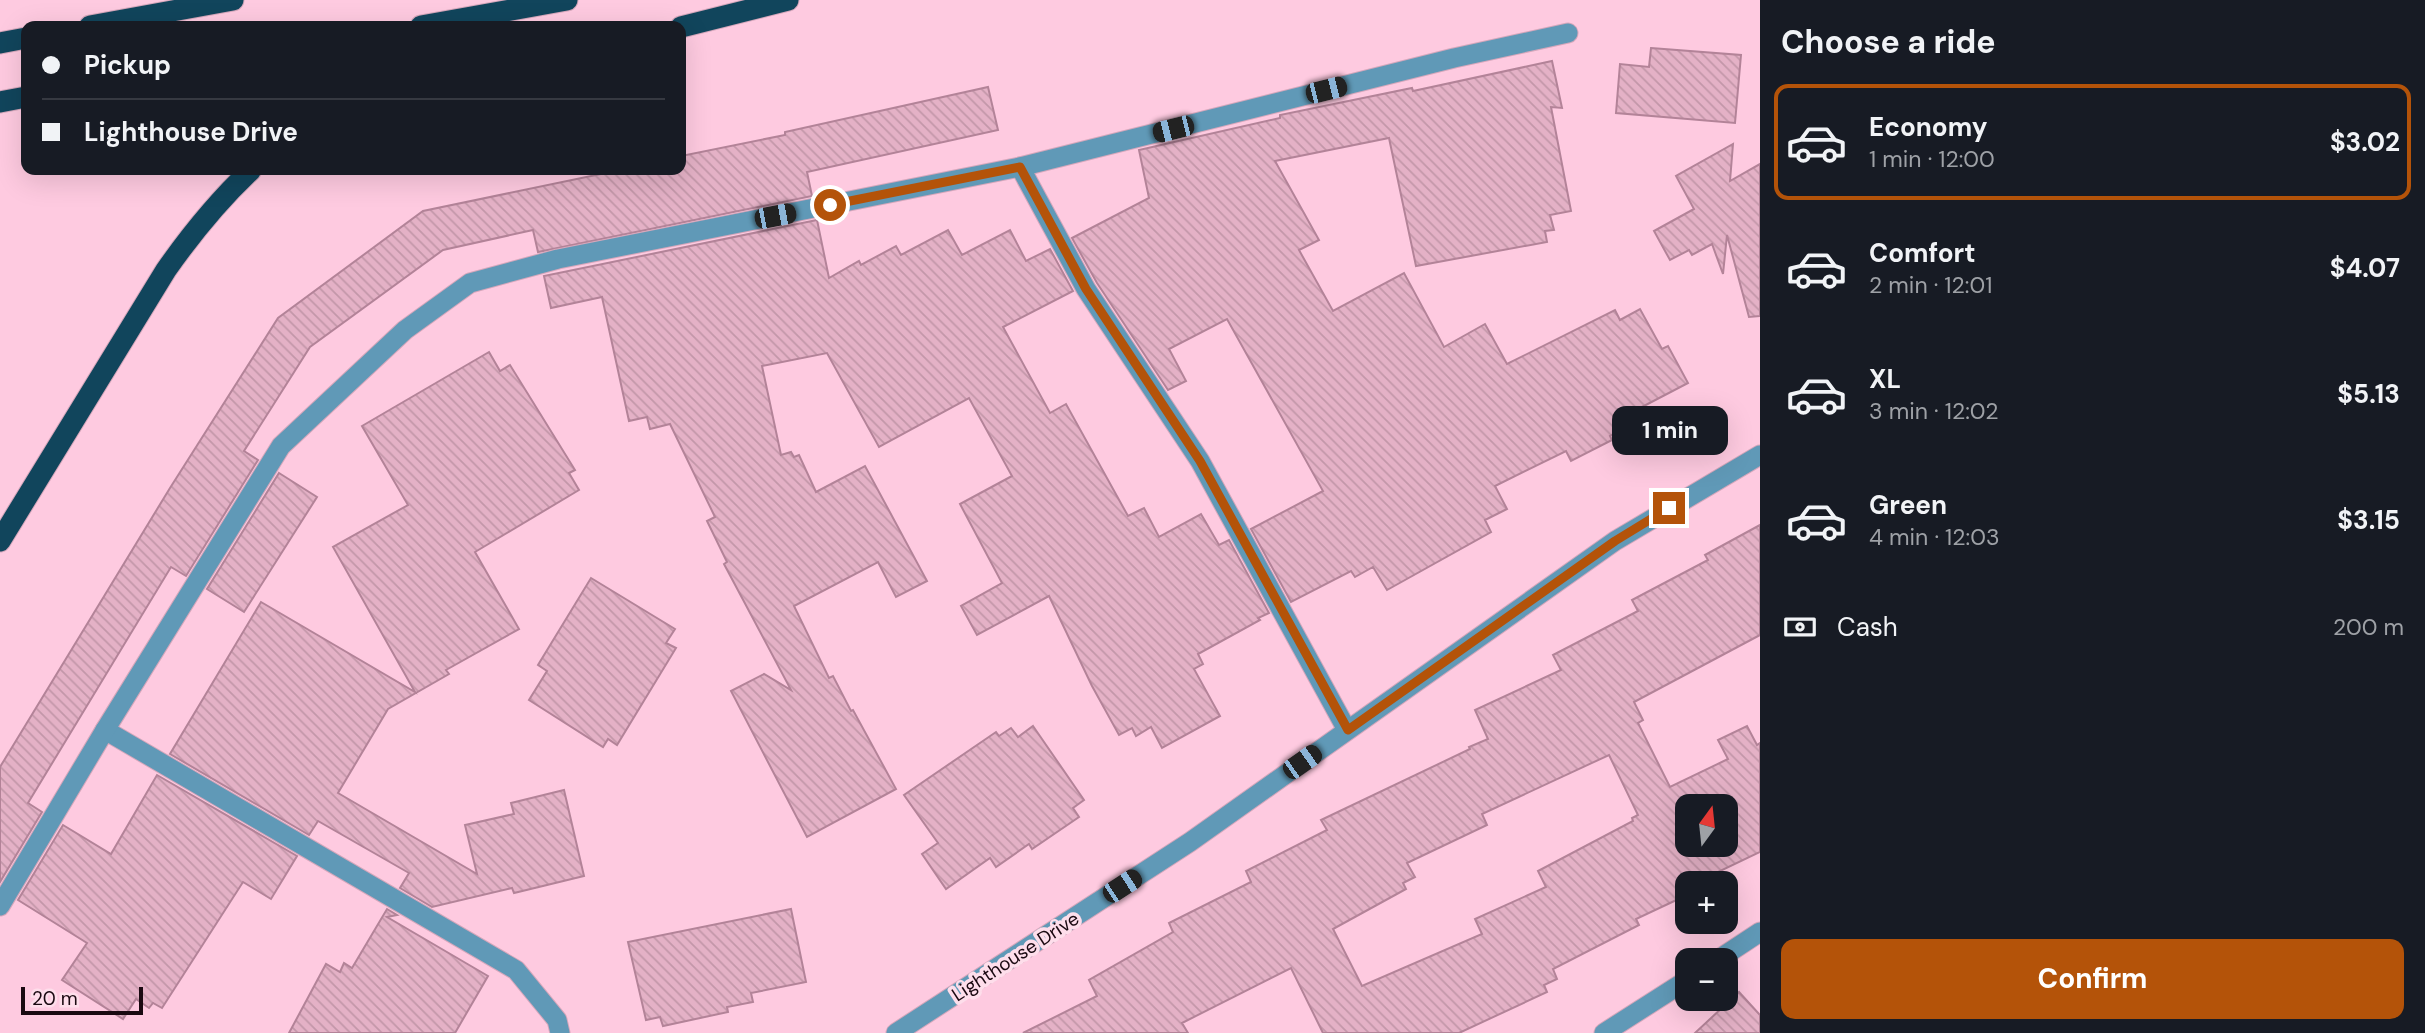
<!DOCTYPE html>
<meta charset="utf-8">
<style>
body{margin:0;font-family:"DM Sans",sans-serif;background:#242831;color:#f1f3f6;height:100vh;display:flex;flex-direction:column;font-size:26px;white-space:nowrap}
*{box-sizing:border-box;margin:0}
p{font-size:23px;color:#9ea1a6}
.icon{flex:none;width:38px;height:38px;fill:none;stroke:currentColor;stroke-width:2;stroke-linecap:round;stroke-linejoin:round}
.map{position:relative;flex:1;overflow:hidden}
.details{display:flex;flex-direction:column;background:#171b24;width:665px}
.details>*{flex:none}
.hud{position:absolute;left:21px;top:21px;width:665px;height:154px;border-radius:14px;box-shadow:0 7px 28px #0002;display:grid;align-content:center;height:154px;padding:0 21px;background:#171b24}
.needle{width:46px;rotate:15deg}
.buttons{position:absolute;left:1675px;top:794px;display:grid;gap:14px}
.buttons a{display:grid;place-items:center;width:63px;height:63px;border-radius:14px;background:#171b24;box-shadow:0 7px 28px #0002;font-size:35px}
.scale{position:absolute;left:21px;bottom:18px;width:122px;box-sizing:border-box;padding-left:7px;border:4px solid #1a0911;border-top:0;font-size:19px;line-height:24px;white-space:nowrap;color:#1a0911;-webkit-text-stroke:5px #fedeeb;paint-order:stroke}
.end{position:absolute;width:32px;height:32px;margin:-16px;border:9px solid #b45309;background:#fff;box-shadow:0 0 0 4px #fff}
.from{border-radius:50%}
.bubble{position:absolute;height:49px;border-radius:14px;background:#171b24;box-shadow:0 7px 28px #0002;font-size:23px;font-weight:700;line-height:49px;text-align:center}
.car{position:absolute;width:21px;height:42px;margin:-21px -10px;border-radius:9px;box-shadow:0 0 5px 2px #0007;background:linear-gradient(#222 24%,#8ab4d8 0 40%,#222 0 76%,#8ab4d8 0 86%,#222 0)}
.hud b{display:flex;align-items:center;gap:24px;height:66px;font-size:26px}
.hud b+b{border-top:2px solid #363941}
.hud i{width:18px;height:18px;background:#f1f3f6}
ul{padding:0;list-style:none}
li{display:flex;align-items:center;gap:21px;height:116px;margin:0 14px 10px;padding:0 7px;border:4px solid transparent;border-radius:14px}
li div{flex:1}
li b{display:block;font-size:26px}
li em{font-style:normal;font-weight:700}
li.active{border-color:#b45309}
li>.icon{width:63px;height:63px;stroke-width:1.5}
h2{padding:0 21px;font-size:32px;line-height:84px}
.pay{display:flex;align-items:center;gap:18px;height:77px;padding:0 21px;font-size:26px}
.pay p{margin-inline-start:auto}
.button{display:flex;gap:14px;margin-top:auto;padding:14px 21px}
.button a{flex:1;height:80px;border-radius:14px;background:#b45309;color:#fff;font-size:28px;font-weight:700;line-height:80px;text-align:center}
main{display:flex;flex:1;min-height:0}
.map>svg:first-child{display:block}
.building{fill:url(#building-back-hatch);stroke:#b38398;stroke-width:2;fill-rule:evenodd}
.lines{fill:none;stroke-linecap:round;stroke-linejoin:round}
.service-casing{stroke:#d5a7bb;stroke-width:21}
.minor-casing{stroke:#d5a7bb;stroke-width:21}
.motorway-casing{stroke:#d5a7bb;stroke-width:23}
.service{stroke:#6099b7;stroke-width:19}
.minor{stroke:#6099b7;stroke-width:19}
.motorway{stroke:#11455c;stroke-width:21}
.route{stroke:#b45309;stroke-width:9}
.labels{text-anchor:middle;stroke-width:7;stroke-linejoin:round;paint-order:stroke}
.street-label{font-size:19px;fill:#1a0911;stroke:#fedeeb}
</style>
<main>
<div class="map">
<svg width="1760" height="1033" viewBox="0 0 1760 1033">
<defs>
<pattern id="building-back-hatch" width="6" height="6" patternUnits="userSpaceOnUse" patternTransform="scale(1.75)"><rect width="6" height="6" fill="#e4b1c6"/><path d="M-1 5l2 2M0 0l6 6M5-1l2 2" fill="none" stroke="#c397a9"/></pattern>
</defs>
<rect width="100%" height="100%" fill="#fecae0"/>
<g class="building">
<path d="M 1651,48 L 1741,55 L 1735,123 L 1616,113 L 1620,64 L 1649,67 Z"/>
<path d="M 1552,61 L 1562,108 L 1551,107 L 1571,211 L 1550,215 L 1554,230 L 1545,231 L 1547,242 L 1416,266 L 1389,138 L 1275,161 L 1319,240 L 1299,250 L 1333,311 L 1404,273 L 1444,347 L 1485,324 L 1507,364 L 1615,310 L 1620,320 L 1640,309 L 1662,349 L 1668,346 L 1688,383 L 1640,408 L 1645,417 L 1610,436 L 1612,440 L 1571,461 L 1566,451 L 1495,486 L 1507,509 L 1485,520 L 1491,532 L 1387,590 L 1373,567 L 1355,577 L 1351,571 L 1291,602 L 1251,529 L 1323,491 L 1227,319 L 1169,349 L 1186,381 L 1168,390 L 1097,283 L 1072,238 L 1149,198 L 1139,150 L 1280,118 L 1280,115 L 1412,88 L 1413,91 Z"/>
<path d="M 988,87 L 998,130 L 807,172 L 812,196 L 538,252 L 533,230 L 443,250 L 310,347 L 244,451 L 258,460 L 186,576 L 171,567 L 28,803 L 42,812 L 0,882 L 0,767 L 170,488 L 278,318 L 423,211 L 620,170 L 681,170 L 681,156 L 785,135 L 785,132 Z"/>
<path d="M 1733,144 L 1730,181 L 1760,164 L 1760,316 L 1749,317 L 1727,235 L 1723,274 L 1712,244 L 1692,255 L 1689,250 L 1670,260 L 1654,231 L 1694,209 L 1676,176 Z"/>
<path d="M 817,220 L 829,278 L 859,261 L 861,265 L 896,246 L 901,255 L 948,230 L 962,255 L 1010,230 L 1026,261 L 1050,249 L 1073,291 L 1003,327 L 1050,413 L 1066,404 L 1128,516 L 1144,508 L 1159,537 L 1201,514 L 1219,545 L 1229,540 L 1269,613 L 1258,618 L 1260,620 L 1198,654 L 1203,664 L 1194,669 L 1220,716 L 1162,748 L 1151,727 L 1136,736 L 1132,728 L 1119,735 L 1092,686 L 1049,596 L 977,635 L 961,606 L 1002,583 L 960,504 L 1012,476 L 969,398 L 879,447 L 827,353 L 762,366 L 781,455 L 791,452 L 794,457 L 799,455 L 816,492 L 865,466 L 927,581 L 896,597 L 878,562 L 794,606 L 829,678 L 833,676 L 851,711 L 853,710 L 896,789 L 807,837 L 731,691 L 764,674 L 791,690 L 724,564 L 727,562 L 707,521 L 715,517 L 670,424 L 650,429 L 647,417 L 629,421 L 602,297 L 551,308 L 544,276 Z"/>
<path d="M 489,352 L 500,371 L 510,365 L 575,470 L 569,473 L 579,490 L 475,552 L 519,629 L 446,670 L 449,674 L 388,709 L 338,793 L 477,874 L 465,825 L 514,814 L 511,803 L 564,790 L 584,876 L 514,893 L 512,888 L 432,907 L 400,888 L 409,873 L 318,821 L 309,835 L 170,754 L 261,602 L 415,692 L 333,547 L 408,505 L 362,426 Z"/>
<path d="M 279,473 L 317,497 L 244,612 L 207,589 Z"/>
<path d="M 1760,525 L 1760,635 L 1634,702 L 1643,720 L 1638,723 L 1670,787 L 1728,759 L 1718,740 L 1747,726 L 1757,745 L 1760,743 L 1760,852 L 1693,884 L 1687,884 L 1687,895 L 1636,919 L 1639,925 L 1553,969 L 1557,979 L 1544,985 L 1547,992 L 1459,1033 L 1323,1033 L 1291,968 L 1182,1023 L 1188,1033 L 1023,1033 L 1097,996 L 1089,980 L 1173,932 L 1169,923 L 1251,882 L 1246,871 L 1327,830 L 1321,820 L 1470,749 L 1469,747 L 1488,739 L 1475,710 L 1561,670 L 1553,655 L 1638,611 L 1632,600 L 1708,560 L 1705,555 ZM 1609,755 L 1638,815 L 1632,818 L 1633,821 L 1538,871 L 1546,887 L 1475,919 L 1482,934 L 1362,986 L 1333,929 L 1406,889 L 1403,883 L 1415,877 L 1407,863 L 1487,825 L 1482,814 ZM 1687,807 L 1726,807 L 1726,845 L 1687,845 Z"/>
<path d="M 591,578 L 675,629 L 666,643 L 676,648 L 617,745 L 608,739 L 603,747 L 529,700 L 547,671 L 538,665 Z"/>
<path d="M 1033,726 L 1084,800 L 1073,808 L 1079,817 L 1032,849 L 1029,844 L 996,867 L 990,858 L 946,889 L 922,854 L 938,843 L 904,795 L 996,732 L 999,736 L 1011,728 L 1018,737 Z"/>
<path d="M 157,775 L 297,856 L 271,899 L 243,882 L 162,1008 L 153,1003 L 149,1008 L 136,999 L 123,1019 L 62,980 L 87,943 L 18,900 L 63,825 L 111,854 Z"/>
<path d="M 387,909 L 397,915 L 387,917 L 488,976 L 455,1033 L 289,1033 L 326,964 L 340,972 L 344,963 L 352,968 Z"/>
<path d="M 791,909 L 806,982 L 751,993 L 753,1002 L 727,1007 L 728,1012 L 663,1026 L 660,1017 L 646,1020 L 628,942 Z"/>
<path d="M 1739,992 L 1760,1015 L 1760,1033 L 1695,1033 Z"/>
</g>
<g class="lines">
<defs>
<g id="service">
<path d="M 1020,167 L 1454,58 L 1568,33"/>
<path d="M 105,730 L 516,970 L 557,1020 L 560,1033"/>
<path d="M 0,906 L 105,730 L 281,446 L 405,330 L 470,283 L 558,259 L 1020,167 L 1086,289 L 1200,461 L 1347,730"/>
</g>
<g id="minor">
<path d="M 1716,961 L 1760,932"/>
<path d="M 896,1033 L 1190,842 L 1615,541 L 1760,455"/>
<path d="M 1604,1033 L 1687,980"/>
</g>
<g id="motorway">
<path d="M 90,26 L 233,0"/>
<path d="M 421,26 L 567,0"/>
<path d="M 681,27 L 788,0"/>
<path d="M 0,43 L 26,38"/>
<path d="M 0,102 L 26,97"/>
<path d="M 0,541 L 166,270 C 192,233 218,201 251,170"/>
</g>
</defs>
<use href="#service" class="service-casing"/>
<use href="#minor" class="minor-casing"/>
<use href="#motorway" class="motorway-casing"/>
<use href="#service" class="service"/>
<use href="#minor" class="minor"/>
<use href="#motorway" class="motorway"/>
</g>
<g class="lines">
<path class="route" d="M 830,205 L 1020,167 L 1086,289 L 1200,461 L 1348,730 L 1615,541 L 1669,508"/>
</g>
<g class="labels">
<g class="street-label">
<text transform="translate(1015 956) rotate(-33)" y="7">Lighthouse Drive</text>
</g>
</g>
</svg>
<div class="buttons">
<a><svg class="needle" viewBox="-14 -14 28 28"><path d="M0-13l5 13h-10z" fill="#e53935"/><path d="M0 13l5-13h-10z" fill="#9ea1a6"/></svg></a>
<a>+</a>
<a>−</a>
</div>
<div class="scale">20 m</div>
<i class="end from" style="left:830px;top:205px"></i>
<i class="end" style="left:1669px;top:508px"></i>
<div class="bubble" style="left:1612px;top:406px;width:116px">1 min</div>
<i class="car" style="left:1326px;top:90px;rotate:76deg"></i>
<i class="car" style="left:1173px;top:129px;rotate:256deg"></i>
<i class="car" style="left:775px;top:216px;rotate:79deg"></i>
<i class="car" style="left:1302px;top:762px;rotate:55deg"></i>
<i class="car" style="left:1122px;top:886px;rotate:57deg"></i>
<div class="hud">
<b><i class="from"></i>Pickup</b>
<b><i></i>Lighthouse Drive</b>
</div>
</div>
<section class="details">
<h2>Choose a ride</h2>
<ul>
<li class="active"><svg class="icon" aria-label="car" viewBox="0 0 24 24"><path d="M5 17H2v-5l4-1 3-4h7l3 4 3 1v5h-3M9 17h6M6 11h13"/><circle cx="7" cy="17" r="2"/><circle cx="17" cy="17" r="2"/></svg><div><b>Economy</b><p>1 min · 12:00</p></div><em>$3.02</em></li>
<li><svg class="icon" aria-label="car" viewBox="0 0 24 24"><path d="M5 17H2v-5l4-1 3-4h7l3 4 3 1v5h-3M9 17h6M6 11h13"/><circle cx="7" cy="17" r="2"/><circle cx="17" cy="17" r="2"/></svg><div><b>Comfort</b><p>2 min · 12:01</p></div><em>$4.07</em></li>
<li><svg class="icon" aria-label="car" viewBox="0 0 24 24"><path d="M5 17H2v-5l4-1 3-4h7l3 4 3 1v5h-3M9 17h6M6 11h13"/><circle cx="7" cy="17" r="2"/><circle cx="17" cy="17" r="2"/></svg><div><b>XL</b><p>3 min · 12:02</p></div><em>$5.13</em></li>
<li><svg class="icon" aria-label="car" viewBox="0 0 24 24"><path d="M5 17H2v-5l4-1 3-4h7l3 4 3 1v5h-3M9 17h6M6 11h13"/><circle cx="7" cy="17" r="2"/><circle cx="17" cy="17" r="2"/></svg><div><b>Green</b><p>4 min · 12:03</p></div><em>$3.15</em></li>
</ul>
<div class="pay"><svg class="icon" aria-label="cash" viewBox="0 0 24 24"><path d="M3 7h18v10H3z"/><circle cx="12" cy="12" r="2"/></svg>Cash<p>200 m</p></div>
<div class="button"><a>Confirm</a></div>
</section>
</main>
